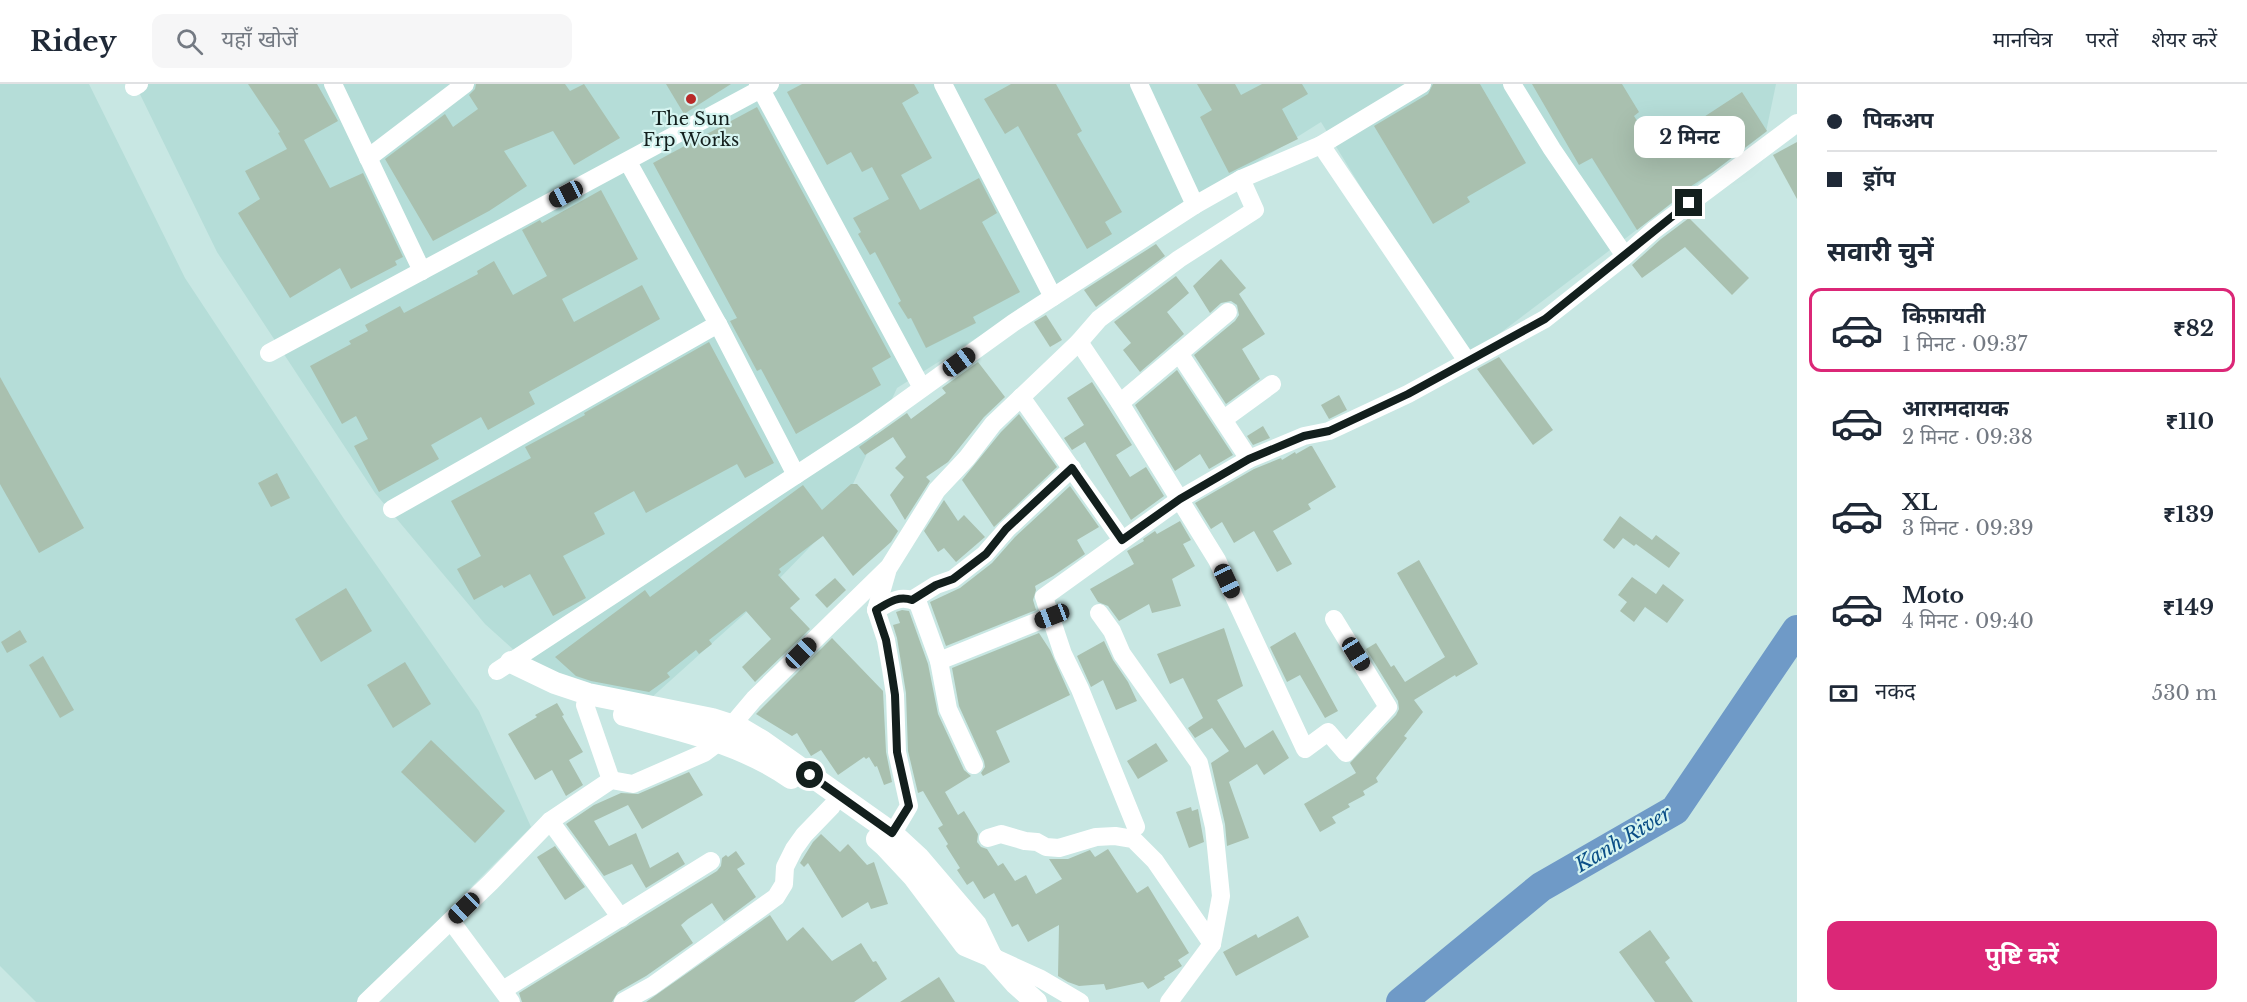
<!DOCTYPE html>
<html lang="hi">
<meta charset="utf-8">
<style>
body{margin:0;font-family:"Libre Baskerville","Noto Sans Devanagari",serif;background:#f6f6f7;color:#1f2937;height:100vh;display:flex;flex-direction:column;font-size:22px;white-space:nowrap}
*{box-sizing:border-box;margin:0}
p{font-size:20px;color:#747a83}
.icon{flex:none;width:33px;height:33px;fill:none;stroke:currentColor;stroke-width:2;stroke-linecap:round;stroke-linejoin:round}
.map{position:relative;flex:1;overflow:hidden}
.side{display:flex;flex-direction:column;background:#fff;width:450px}
.side>*{flex:none}
.top-card{display:grid;align-content:center;height:132px;padding:0 30px;background:#fff}
.end{position:absolute;width:27px;height:27px;margin:-14px;border:8px solid #131f1d;background:#fff;box-shadow:0 0 0 3px #fff}
.from{border-radius:50%}
.bubble{position:absolute;height:42px;border-radius:12px;background:#fff;box-shadow:0 6px 24px #0002;font-size:20px;font-weight:700;line-height:42px;text-align:center}
.car{position:absolute;width:18px;height:36px;margin:-18px -9px;border-radius:8px;box-shadow:0 0 4px 2px #0007;background:linear-gradient(#222 24%,#8ab4d8 0 40%,#222 0 76%,#8ab4d8 0 86%,#222 0)}
.top-card b{display:flex;align-items:center;gap:21px;height:57px;font-size:22px}
.top-card b+b{border-top:2px solid #e0e1e3}
.top-card i{width:15px;height:15px;background:#1f2937}
ul{padding:0;list-style:none}
li{display:flex;align-items:center;gap:18px;height:84px;margin:0 12px 9px;padding:0 18px;border:3px solid transparent;border-radius:12px}
li div{flex:1}
li b{display:block;font-size:22px}
li em{font-style:normal;font-weight:700}
li.on{border-color:#db2777}
li>.icon{width:54px;height:54px;stroke-width:1.5}
h2{padding:0 30px;font-size:27px;line-height:72px}
.pay{display:flex;align-items:center;gap:15px;height:66px;padding:0 30px;font-size:22px}
.pay p{margin-inline-start:auto}
.primary-button{display:flex;gap:12px;margin-top:auto;padding:12px 30px}
.primary-button a{flex:1;height:69px;border-radius:12px;background:#db2777;color:#fff;font-size:24px;font-weight:700;line-height:69px;text-align:center}
header{display:flex;align-items:center;gap:36px;box-sizing:border-box;height:84px;padding:0 30px;background:#fff;border-bottom:2px solid #e0e1e3}
header strong{font-size:28px}
nav{display:flex;gap:33px;margin-inline-start:auto;font-size:21px}
.search{width:420px;height:54px;background:#f6f6f7;display:flex;align-items:center;gap:15px;box-sizing:border-box;padding:0 21px;border-radius:12px;color:#747a83;font-size:22px}
main{display:flex;flex:1;min-height:0}
.map>svg:first-child{display:block}
.built{fill:#b5ddd8}
.lines{fill:none;stroke-linecap:round;stroke-linejoin:round}
.river{stroke:#6f9ac7;stroke-width:30}
.building{fill:#a9c0af}
.minor{stroke:#fff;stroke-width:18}
.tertiary{stroke:#fff;stroke-width:22}
.route{stroke:#131f1d;stroke-width:8}
.poi-dot{fill:#b92a29;stroke:#d5f4f0;stroke-width:2}
.labels{text-anchor:middle;stroke-width:4.5;stroke-linejoin:round;paint-order:stroke}
.poi-label{font-size:18px;fill:#131f1d;stroke:#d5f4f0}
.water-label{font-size:20px;font-style:italic;fill:#0b4f87;stroke:#d5f4f0}
</style>
<header>
<strong>Ridey</strong>
<div class="search"><svg class="icon" aria-label="search" viewBox="0 0 24 24"><circle cx="10" cy="10" r="6"/><path d="M15 15l6 6"/></svg>यहाँ खोजें</div>
<nav><a>मानचित्र</a><a>परतें</a><a>शेयर करें</a></nav>
</header>
<main>
<div class="map">
<svg width="1797" height="918" viewBox="0 0 1797 918">
<rect width="100%" height="100%" fill="#c8e7e3"/>
<g class="built">
<path d="M 0,0 L 89,0 L 185,194 L 344,435 L 479,627 L 531,743 L 357,918 L 36,918 L 0,882 Z"/>
<path d="M 135,0 L 1776,0 L 1766,48 L 1466,275 L 1321,38 L 897,304 L 837,435 L 750,525 L 651,614 L 627,613 L 536,586 L 485,540 L 375,409 L 217,168 Z"/>
</g>
<g class="lines">
<path class="river" d="M 1401,918 L 1541,803 L 1675,726 L 1797,546"/>
</g>
<g class="building">
<path d="M 248,0 L 317,0 L 338,37 L 304,56 L 330,104 L 363,89 L 403,173 L 395,177 L 397,181 L 351,205 L 340,184 L 290,214 L 238,129 L 260,115 L 245,87 L 287,65 L 278,49 L 280,48 Z"/>
<path d="M 476,0 L 565,0 L 570,7 L 584,0 L 620,54 L 574,81 L 553,47 L 504,67 L 527,102 L 489,127 L 433,157 L 385,75 L 445,30 L 453,43 L 478,25 L 469,11 L 475,5 Z"/>
<path d="M 666,0 L 731,0 L 684,30 Z"/>
<path d="M 802,0 L 914,0 L 919,9 L 902,19 L 932,74 L 901,91 L 920,126 L 979,94 L 997,129 L 982,138 L 1020,208 L 973,233 L 976,239 L 926,264 L 911,234 L 908,235 L 898,219 L 901,217 L 875,168 L 870,171 L 858,150 L 861,148 L 853,134 L 889,115 L 872,83 L 862,88 L 851,68 L 827,81 L 787,8 Z"/>
<path d="M 1011,0 L 1056,0 L 1082,47 L 1077,50 L 1122,128 L 1105,138 L 1112,150 L 1087,165 L 1018,42 L 1005,50 L 984,15 Z"/>
<path d="M 1197,0 L 1235,0 L 1241,11 L 1262,0 L 1302,0 L 1308,10 L 1282,25 L 1298,55 L 1229,89 L 1200,33 L 1212,26 Z"/>
<path d="M 1433,0 L 1480,0 L 1526,79 L 1467,113 L 1470,118 L 1433,140 L 1374,42 L 1428,10 Z"/>
<path d="M 1532,0 L 1622,0 L 1639,28 L 1634,32 L 1655,65 L 1742,8 L 1767,47 L 1713,88 L 1682,108 L 1683,110 L 1637,146 L 1592,74 L 1579,81 Z"/>
<path d="M 757,23 L 891,273 L 872,284 L 881,301 L 796,350 L 761,285 L 757,287 L 730,237 L 737,234 L 653,79 Z"/>
<path d="M 1797,58 L 1797,115 L 1773,71 Z"/>
<path d="M 601,106 L 638,175 L 562,215 L 574,238 L 642,201 L 660,235 L 529,308 L 535,320 L 488,346 L 481,333 L 431,361 L 439,375 L 379,408 L 354,362 L 368,355 L 356,332 L 342,340 L 310,282 L 351,260 L 349,257 L 368,247 L 365,241 L 400,222 L 404,229 L 478,190 L 477,187 L 494,177 L 513,211 L 547,192 L 522,146 L 540,136 L 542,139 Z"/>
<path d="M 1689,134 L 1749,194 L 1732,211 L 1685,163 L 1642,194 L 1632,181 L 1661,155 Z"/>
<path d="M 1156,160 L 1165,172 L 1096,223 L 1084,206 Z"/>
<path d="M 1221,175 L 1246,204 L 1239,210 L 1265,250 L 1242,265 L 1260,295 L 1226,320 L 1194,271 L 1235,237 L 1239,231 L 1237,221 L 1231,217 L 1221,219 L 1210,229 L 1193,202 Z"/>
<path d="M 1176,192 L 1189,209 L 1167,228 L 1184,250 L 1140,288 L 1123,266 L 1131,259 L 1114,238 Z"/>
<path d="M 1046,231 L 1062,256 L 1050,263 L 1034,238 Z"/>
<path d="M 709,258 L 774,379 L 745,394 L 737,380 L 646,429 L 634,407 L 594,429 L 605,450 L 563,472 L 586,514 L 553,532 L 530,490 L 504,504 L 502,501 L 474,516 L 457,485 L 481,472 L 451,417 L 531,374 L 525,363 L 585,331 L 584,329 Z"/>
<path d="M 1499,273 L 1553,346 L 1533,361 L 1477,285 Z"/>
<path d="M 978,278 L 1005,313 L 984,333 L 948,378 L 926,393 L 930,397 L 905,436 L 890,411 L 904,393 L 895,384 L 906,373 L 893,353 L 865,371 L 859,363 L 907,329 L 911,335 L 946,309 L 942,304 Z"/>
<path d="M 1177,286 L 1233,371 L 1209,385 L 1200,370 L 1175,387 L 1135,321 Z"/>
<path d="M 0,293 L 84,444 L 39,469 L 0,400 Z"/>
<path d="M 1092,298 L 1132,361 L 1116,371 L 1130,393 L 1146,383 L 1164,412 L 1131,436 L 1085,358 L 1072,366 L 1064,354 L 1084,341 L 1067,314 Z"/>
<path d="M 1339,311 L 1347,326 L 1329,335 L 1321,321 Z"/>
<path d="M 1019,330 L 1057,383 L 994,443 L 962,396 L 1001,348 Z"/>
<path d="M 1263,342 L 1270,354 L 1253,361 L 1247,352 Z"/>
<path d="M 1310,362 L 1312,362 L 1336,403 L 1308,420 L 1311,425 L 1273,447 L 1292,480 L 1277,488 L 1254,447 L 1234,459 L 1222,438 L 1211,445 L 1195,419 L 1254,385 L 1281,374 L 1282,376 L 1295,368 L 1296,370 Z"/>
<path d="M 277,389 L 290,414 L 271,423 L 258,399 Z"/>
<path d="M 851,400 L 857,400 L 898,447 L 891,458 L 853,492 L 823,452 L 779,485 L 781,488 L 778,491 L 800,515 L 790,524 L 810,545 L 755,598 L 742,583 L 771,555 L 746,527 L 709,556 L 712,560 L 699,570 L 696,566 L 667,589 L 670,593 L 649,608 L 591,597 L 576,592 L 555,573 L 645,506 L 650,513 L 803,401 L 822,426 Z"/>
<path d="M 1070,402 L 1099,443 L 1077,456 L 1085,470 L 1053,492 L 1035,502 L 1036,506 L 1033,516 L 1036,526 L 946,562 L 930,518 L 960,504 L 992,479 L 1015,453 Z"/>
<path d="M 944,416 L 958,437 L 964,431 L 985,453 L 956,478 L 944,464 L 938,468 L 924,447 Z"/>
<path d="M 1620,432 L 1652,456 L 1656,451 L 1680,469 L 1669,484 L 1636,460 L 1634,462 L 1623,454 L 1614,465 L 1603,456 Z"/>
<path d="M 1180,437 L 1191,456 L 1183,460 L 1195,482 L 1172,495 L 1181,522 L 1152,529 L 1149,520 L 1119,537 L 1108,522 L 1098,518 L 1090,505 L 1134,480 L 1127,467 L 1144,457 L 1143,455 L 1155,447 L 1157,450 Z"/>
<path d="M 1419,476 L 1478,580 L 1456,593 L 1455,591 L 1414,616 L 1423,628 L 1404,652 L 1407,654 L 1376,694 L 1378,698 L 1363,707 L 1365,711 L 1348,720 L 1350,723 L 1332,733 L 1336,739 L 1320,748 L 1304,720 L 1356,689 L 1350,679 L 1396,631 L 1399,625 L 1398,617 L 1366,565 L 1376,559 L 1391,583 L 1394,581 L 1405,598 L 1445,573 L 1397,489 Z"/>
<path d="M 1632,493 L 1656,510 L 1663,500 L 1684,516 L 1667,539 L 1645,523 L 1634,538 L 1620,527 L 1627,518 L 1618,511 Z"/>
<path d="M 835,494 L 846,506 L 827,524 L 815,511 Z"/>
<path d="M 346,504 L 372,547 L 321,578 L 295,535 Z"/>
<path d="M 902,526 L 909,527 L 928,580 L 938,630 L 964,686 L 971,692 L 945,708 L 958,731 L 964,727 L 978,750 L 977,758 L 981,763 L 987,765 L 998,782 L 1003,779 L 1015,797 L 1026,791 L 1036,810 L 1062,795 L 1049,775 L 1068,775 L 1090,766 L 1095,773 L 1108,765 L 1137,809 L 1148,802 L 1189,869 L 1178,876 L 1182,882 L 1164,893 L 1165,895 L 1148,905 L 1143,898 L 1106,906 L 1104,900 L 1079,902 L 1068,898 L 1058,892 L 1059,841 L 1028,858 L 1018,840 L 1012,843 L 994,809 L 984,815 L 973,797 L 967,801 L 957,786 L 960,784 L 946,762 L 948,760 L 938,744 L 943,741 L 923,707 L 918,709 L 908,667 L 906,609 L 897,554 L 893,541 L 900,539 L 896,528 Z"/>
<path d="M 1224,544 L 1243,602 L 1217,616 L 1245,664 L 1273,646 L 1289,674 L 1264,691 L 1257,680 L 1229,698 L 1249,754 L 1227,762 L 1225,740 L 1211,679 L 1229,667 L 1212,644 L 1195,654 L 1188,644 L 1203,634 L 1183,594 L 1170,600 L 1157,570 Z"/>
<path d="M 20,546 L 27,558 L 7,569 L 1,558 Z"/>
<path d="M 1295,548 L 1338,627 L 1325,634 L 1300,591 L 1287,598 L 1270,563 Z"/>
<path d="M 1039,549 L 1050,566 L 1070,611 L 996,647 L 1010,678 L 983,692 L 981,689 L 985,683 L 984,677 L 959,622 L 952,584 Z"/>
<path d="M 832,554 L 883,607 L 886,668 L 892,698 L 884,701 L 877,682 L 875,683 L 869,673 L 866,675 L 864,673 L 838,691 L 821,666 L 811,672 L 797,649 L 792,652 L 756,630 Z"/>
<path d="M 1104,557 L 1113,576 L 1128,598 L 1137,617 L 1116,626 L 1103,596 L 1091,603 L 1077,572 Z"/>
<path d="M 43,572 L 74,626 L 60,634 L 29,581 Z"/>
<path d="M 405,578 L 431,620 L 393,644 L 367,601 Z"/>
<path d="M 557,619 L 564,631 L 562,632 L 583,668 L 569,676 L 583,701 L 566,712 L 552,686 L 535,696 L 508,650 L 537,633 L 535,631 Z"/>
<path d="M 431,656 L 505,727 L 475,759 L 401,688 Z"/>
<path d="M 1156,659 L 1168,677 L 1138,695 L 1127,677 Z"/>
<path d="M 689,688 L 703,711 L 642,745 L 628,721 L 594,737 L 609,762 L 636,749 L 650,784 L 678,768 L 685,780 L 646,804 L 632,780 L 604,792 L 566,740 L 594,721 L 621,709 L 638,710 Z"/>
<path d="M 1191,723 L 1192,727 L 1198,725 L 1204,758 L 1189,764 L 1176,728 Z"/>
<path d="M 821,750 L 840,768 L 848,760 L 867,781 L 874,778 L 888,820 L 871,825 L 868,818 L 842,834 L 808,779 L 804,783 L 800,779 L 813,758 Z"/>
<path d="M 555,762 L 585,803 L 565,816 L 537,773 Z"/>
<path d="M 736,767 L 745,780 L 737,785 L 756,813 L 724,837 L 712,819 L 688,835 L 681,841 L 693,859 L 646,892 L 618,908 L 612,918 L 522,918 L 519,909 L 717,787 L 721,782 L 722,774 L 726,771 L 728,773 Z"/>
<path d="M 770,831 L 787,857 L 803,843 L 832,877 L 861,859 L 873,878 L 876,877 L 887,895 L 854,918 L 646,918 Z"/>
<path d="M 1298,832 L 1309,853 L 1236,892 L 1223,868 L 1256,850 L 1258,854 Z"/>
<path d="M 1650,846 L 1670,874 L 1665,878 L 1693,918 L 1655,918 L 1619,868 Z"/>
<path d="M 939,893 L 955,918 L 900,918 Z"/>
</g>
<g class="lines">
<g class="minor">
<path d="M 333,0 L 422,187"/>
<path d="M 758,0 L 922,304"/>
<path d="M 943,0 L 1053,213"/>
<path d="M 1139,0 L 1195,121"/>
<path d="M 1512,0 L 1552,65 L 1625,172"/>
<path d="M 134,3 L 139,0"/>
<path d="M 1321,61 L 1467,277"/>
<path d="M 368,74 L 465,0"/>
<path d="M 628,78 L 718,240 L 796,391"/>
<path d="M 1079,258 L 1120,319 L 1217,476 L 1305,665 L 1328,648 L 1346,669 L 1388,623 L 1334,535"/>
<path d="M 269,269 L 770,0"/>
<path d="M 1179,269 L 1249,375"/>
<path d="M 1021,313 L 1122,456"/>
<path d="M 1120,319 L 1228,228"/>
<path d="M 1224,335 L 1272,300"/>
<path d="M 392,425 L 718,240"/>
<path d="M 912,516 L 936,501 L 953,495 L 985,470 L 1007,445 L 1072,384"/>
<path d="M 876,526 C 891,517 902,510 918,519 L 939,577 L 948,625 L 974,681"/>
<path d="M 1099,529 L 1112,547 L 1122,570 L 1199,679 L 1214,743 L 1221,812 L 1212,860 L 1169,918"/>
<path d="M 939,577 L 1051,532"/>
<path d="M 497,587 L 863,347 L 1013,239 L 1195,121 L 1241,95 L 1321,61 L 1422,0"/>
<path d="M 585,621 L 611,696"/>
<path d="M 732,641 L 754,615 L 889,483 L 937,406 L 967,374 L 993,340 L 1079,258 L 1099,235 L 1179,175 L 1255,126 L 1241,95"/>
<path d="M 550,737 L 621,834"/>
<path d="M 1136,743 L 1080,605 L 1063,570 L 1044,513 L 1180,415 L 1249,375 L 1304,352 L 1329,347 L 1408,310 L 1545,235 L 1625,172 L 1654,146 L 1797,39"/>
<path d="M 988,754 L 1001,750 L 1025,757 L 1037,758 L 1046,763 L 1059,764 L 1096,753 L 1115,752 L 1133,755 L 1155,777 L 1212,860"/>
<path d="M 886,761 L 909,722 L 897,668 L 895,611 L 891,585 L 886,556 L 876,526 L 887,488"/>
<path d="M 451,837 L 511,918"/>
<path d="M 995,874 L 1041,895 L 1080,918"/>
<path d="M 503,906 L 711,777"/>
<path d="M 366,918 L 491,798 L 550,737 L 611,696 L 633,700 L 704,669 L 720,657"/>
<path d="M 623,918 L 652,902 L 776,813 L 784,800 L 785,783 L 794,765 L 804,751 L 832,722"/>
</g>
<g class="tertiary">
<path d="M 511,578 L 555,599 L 588,610 L 712,635 L 740,644 L 762,657 L 892,749 L 918,773 L 976,841 L 991,872 L 1015,899 L 1036,918"/>
<path d="M 624,631 C 683,647 741,659 791,694"/>
<path d="M 877,755 L 885,762 L 913,792 L 965,861 L 991,872"/>
</g>
</g>
<g class="lines">
<path class="route" d="M 810,691 L 892,749 L 909,722 L 897,668 L 895,611 L 891,585 L 886,556 L 876,526 C 888,519 898,511 912,516 L 936,501 L 953,495 L 986,470 L 1006,445 L 1072,384 L 1122,456 L 1180,415 L 1249,375 L 1304,352 L 1329,347 L 1408,310 L 1545,235 L 1689,119"/>
</g>
<circle class="poi-dot" cx="691" cy="15" r="6"/>
<g class="labels">
<g class="poi-label">
<text x="691" y="41">The Sun<tspan x="691" dy="21">Frp Works</tspan></text>
</g>
<g class="water-label">
<text transform="translate(1623 755) rotate(-31)" y="7">Kanh River</text>
</g>
</g>
</svg>
<i class="end from" style="left:810px;top:691px"></i>
<i class="end" style="left:1689px;top:119px"></i>
<div class="bubble" style="left:1634px;top:32px;width:111px">2 मिनट</div>
<i class="car" style="left:566px;top:110px;rotate:242deg"></i>
<i class="car" style="left:959px;top:278px;rotate:54deg"></i>
<i class="car" style="left:1227px;top:497px;rotate:155deg"></i>
<i class="car" style="left:1052px;top:532px;rotate:249deg"></i>
<i class="car" style="left:801px;top:569px;rotate:45deg"></i>
<i class="car" style="left:1356px;top:570px;rotate:148deg"></i>
<i class="car" style="left:464px;top:824px;rotate:226deg"></i>
</div>
<section class="side">
<div class="top-card">
<b><i class="from"></i>पिकअप</b>
<b><i></i>ड्रॉप</b>
</div>
<h2>सवारी चुनें</h2>
<ul>
<li class="on"><svg class="icon" aria-label="car" viewBox="0 0 24 24"><path d="M5 17H2v-5l4-1 3-4h7l3 4 3 1v5h-3M9 17h6M6 11h13"/><circle cx="7" cy="17" r="2"/><circle cx="17" cy="17" r="2"/></svg><div><b>किफ़ायती</b><p>1 मिनट · 09:37</p></div><em>₹82</em></li>
<li><svg class="icon" aria-label="car" viewBox="0 0 24 24"><path d="M5 17H2v-5l4-1 3-4h7l3 4 3 1v5h-3M9 17h6M6 11h13"/><circle cx="7" cy="17" r="2"/><circle cx="17" cy="17" r="2"/></svg><div><b>आरामदायक</b><p>2 मिनट · 09:38</p></div><em>₹110</em></li>
<li><svg class="icon" aria-label="car" viewBox="0 0 24 24"><path d="M5 17H2v-5l4-1 3-4h7l3 4 3 1v5h-3M9 17h6M6 11h13"/><circle cx="7" cy="17" r="2"/><circle cx="17" cy="17" r="2"/></svg><div><b>XL</b><p>3 मिनट · 09:39</p></div><em>₹139</em></li>
<li><svg class="icon" aria-label="car" viewBox="0 0 24 24"><path d="M5 17H2v-5l4-1 3-4h7l3 4 3 1v5h-3M9 17h6M6 11h13"/><circle cx="7" cy="17" r="2"/><circle cx="17" cy="17" r="2"/></svg><div><b>Moto</b><p>4 मिनट · 09:40</p></div><em>₹149</em></li>
</ul>
<div class="pay"><svg class="icon" aria-label="cash" viewBox="0 0 24 24"><path d="M3 7h18v10H3z"/><circle cx="12" cy="12" r="2"/></svg>नकद<p>530 m</p></div>
<div class="primary-button"><a>पुष्टि करें</a></div>
</section>
</main>
